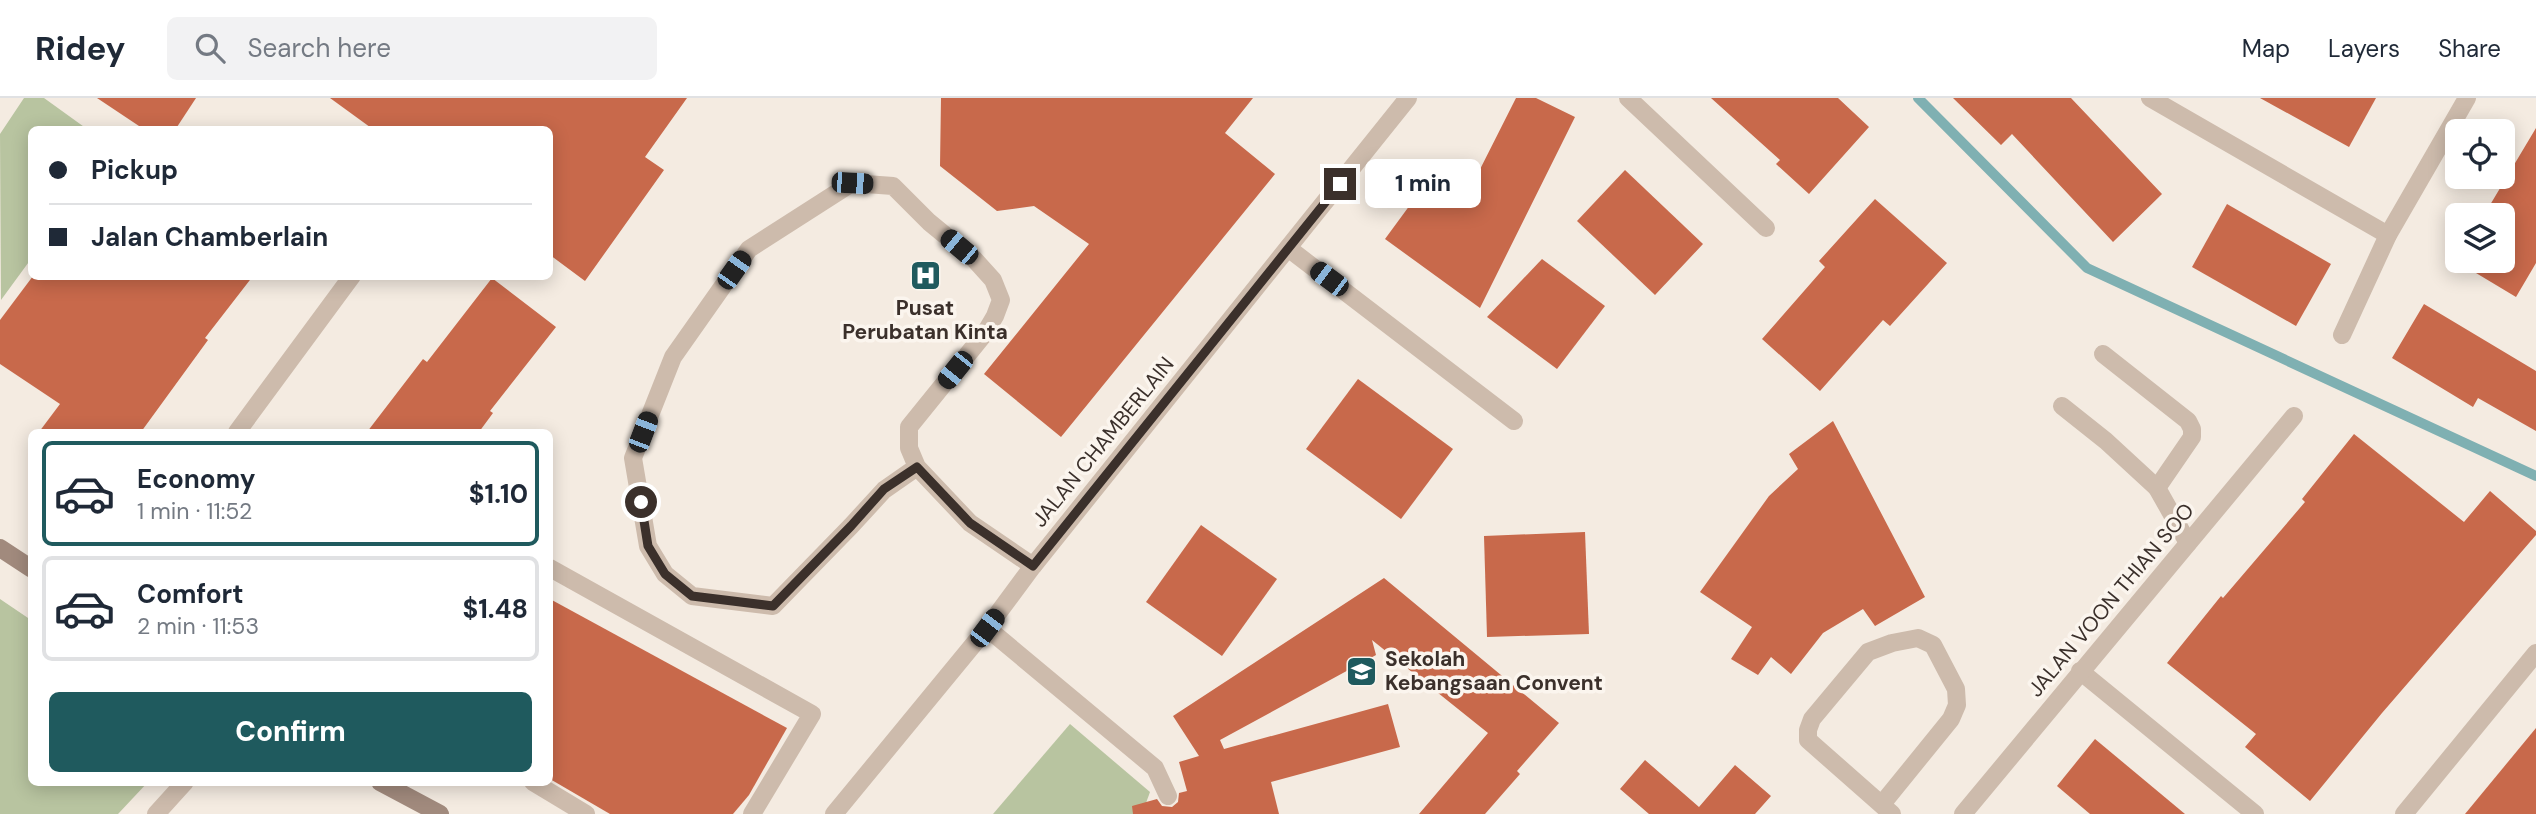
<!DOCTYPE html>
<meta charset="utf-8">
<style>
body{margin:0;font-family:"DM Sans",sans-serif;background:#f2f2f3;color:#1f2937;height:100vh;display:flex;flex-direction:column;font-size:26px;white-space:nowrap}
*{box-sizing:border-box;margin:0}
p{font-size:23px;color:#747a83}
.icon{flex:none;width:38px;height:38px;fill:none;stroke:currentColor;stroke-width:2;stroke-linecap:round;stroke-linejoin:round}
.map{position:relative;flex:1;overflow:hidden}
.panel{position:absolute;left:28px;top:331px;width:525px;height:357px;display:flex;flex-direction:column;background:#fff;border-radius:10px;box-shadow:0 4px 18px #0003}
.panel>*{flex:none}
.guide{position:absolute;left:28px;top:28px;width:525px;height:154px;border-radius:10px;box-shadow:0 4px 18px #0003;display:grid;align-content:center;height:154px;padding:0 21px;background:#fff}
.buttons{position:absolute;left:2445px;top:21px;display:grid;gap:14px}
.buttons a{display:grid;place-items:center;width:70px;height:70px;border-radius:10px;background:#fff;box-shadow:0 4px 18px #0003;font-size:35px}
.end{position:absolute;width:32px;height:32px;margin:-16px;border:9px solid #3b302b;background:#fff;box-shadow:0 0 0 4px #fff}
.from{border-radius:50%}
.bubble{position:absolute;height:49px;border-radius:10px;background:#fff;box-shadow:0 4px 18px #0003;font-size:23px;font-weight:800;line-height:49px;text-align:center}
.car{position:absolute;width:21px;height:42px;margin:-21px -10px;border-radius:9px;box-shadow:0 0 5px 2px #0007;background:linear-gradient(#222 24%,#8ab4d8 0 40%,#222 0 76%,#8ab4d8 0 86%,#222 0)}
.guide b{display:flex;align-items:center;gap:24px;height:66px;font-size:26px}
.guide b+b{border-top:2px solid #e0e1e3}
.guide i{width:18px;height:18px;background:#1f2937}
ul{padding:12px 0 0;list-style:none}
li{display:flex;align-items:center;gap:21px;height:105px;margin:0 14px 10px;padding:0 7px;border:4px solid #e0e1e3;border-radius:10px}
li div{flex:1}
li b{display:block;font-size:26px}
li em{font-style:normal;font-weight:800}
li.on{border-color:#1f5a5e}
li>.icon{width:63px;height:63px;stroke-width:1.5}
.primary-button{display:flex;gap:14px;margin-top:auto;padding:14px 21px}
.primary-button a{flex:1;height:80px;border-radius:10px;background:#1f5a5e;color:#fff;font-size:28px;font-weight:800;line-height:80px;text-align:center}
header{display:flex;align-items:center;gap:42px;box-sizing:border-box;height:98px;padding:0 35px;background:#fff;border-bottom:2px solid #e0e1e3}
header strong{font-size:33px}
nav{display:flex;gap:38px;margin-inline-start:auto;font-size:24px}
.search{width:490px;height:63px;background:#f2f2f3;display:flex;align-items:center;gap:18px;box-sizing:border-box;padding:0 24px;border-radius:10px;color:#747a83;font-size:26px}
.map>svg:first-child{display:block}
.green{fill:#b8c4a0}
.lines{fill:none;stroke-linecap:round;stroke-linejoin:round}
.stream{stroke:#7fb0b2;stroke-width:10}
.building{fill:#c8694b}
.lane{stroke:#cdbbac;stroke-width:18}
.street{stroke:#cdbbac;stroke-width:18}
.secondary{stroke:#a18a7d;stroke-width:18}
.route{stroke:#3b302b;stroke-width:9}
.labels{text-anchor:middle;stroke-width:7;stroke-linejoin:round;paint-order:stroke}
.poi-label{font-size:21px;font-weight:bold;fill:#3b302b;stroke:#fbf5ee}
.street-label{font-size:21px;fill:#3b302b;stroke:#fbf5ee}
</style>
<header>
<strong>Ridey</strong>
<div class="search"><svg class="icon" aria-label="search" viewBox="0 0 24 24"><circle cx="10" cy="10" r="6"/><path d="M15 15l6 6"/></svg>Search here</div>
<nav><a>Map</a><a>Layers</a><a>Share</a></nav>
</header>
<div class="map">
<svg width="2536" height="716" viewBox="0 0 2536 716">
<rect width="100%" height="100%" fill="#f4ebe1"/>
<g class="green">
<path d="M 24,0 L 44,0 L 87,31 L 32,32 L 31,161 L 1,202 L 0,36 Z"/>
<path d="M 0,501 L 31,522 L 32,684 L 148,684 L 118,716 L 0,716 Z"/>
<path d="M 1070,626 L 1150,694 L 1142,716 L 993,716 Z"/>
</g>
<g class="lines">
<path class="stream" d="M 1918,0 L 2087,170 L 2536,378"/>
</g>
<g class="building">
<path d="M 97,0 L 196,0 L 175,32 L 145,32 Z"/>
<path d="M 330,0 L 687,0 L 645,59 L 664,72 L 585,183 L 550,157 L 550,32 L 374,32 Z"/>
<path d="M 941,0 L 1253,0 L 1225,35 L 1275,76 L 1061,339 L 984,276 L 1089,146 L 1034,108 L 997,113 L 940,68 Z"/>
<path d="M 1516,0 L 1536,0 L 1575,19 L 1480,210 L 1385,141 L 1432,77 L 1465,101 Z"/>
<path d="M 1711,0 L 1838,0 L 1869,29 L 1809,96 L 1776,66 L 1780,62 Z"/>
<path d="M 1953,0 L 2071,0 L 2162,96 L 2113,144 L 2012,36 L 2001,47 Z"/>
<path d="M 2260,0 L 2376,0 L 2349,49 Z"/>
<path d="M 2536,30 L 2536,165 L 2516,199 L 2456,163 L 2502,163 L 2502,117 L 2484,117 Z"/>
<path d="M 1625,72 L 1703,146 L 1655,197 L 1577,123 Z"/>
<path d="M 1875,101 L 1947,165 L 1890,228 L 1883,222 L 1820,293 L 1762,241 L 1825,169 L 1819,163 Z"/>
<path d="M 2227,106 L 2331,166 L 2296,228 L 2192,169 Z"/>
<path d="M 1542,161 L 1605,208 L 1557,271 L 1487,219 Z"/>
<path d="M 33,178 L 253,178 L 205,240 L 208,242 L 141,334 L 39,334 L 60,306 L 0,266 L 0,222 Z"/>
<path d="M 492,180 L 556,229 L 490,313 L 493,315 L 479,334 L 367,334 L 423,261 L 427,264 Z"/>
<path d="M 2424,206 L 2536,273 L 2536,333 L 2478,300 L 2473,309 L 2392,260 Z"/>
<path d="M 1358,281 L 1453,351 L 1401,421 L 1306,351 Z"/>
<path d="M 1833,323 L 1925,499 L 1875,528 L 1863,511 L 1823,535 L 1791,576 L 1771,559 L 1758,577 L 1731,561 L 1752,529 L 1700,494 L 1769,398 L 1798,371 L 1789,356 Z"/>
<path d="M 2354,336 L 2464,424 L 2490,393 L 2536,433 L 2536,437 L 2382,615 L 2310,703 L 2245,649 L 2256,636 L 2167,565 L 2221,498 L 2223,500 L 2305,404 L 2302,401 Z"/>
<path d="M 1201,427 L 1277,481 L 1222,558 L 1146,504 Z"/>
<path d="M 1585,434 L 1589,536 L 1487,539 L 1484,438 Z"/>
<path d="M 1384,480 L 1559,625 L 1517,673 L 1520,676 L 1485,716 L 1419,716 L 1488,635 L 1372,542 L 1376,557 L 1220,642 L 1224,651 L 1388,606 L 1400,649 L 1271,684 L 1279,716 L 1133,716 L 1132,708 L 1157,701 L 1162,708 L 1172,709 L 1178,704 L 1179,695 L 1187,693 L 1179,664 L 1199,658 L 1173,618 Z"/>
<path d="M 550,501 L 787,630 L 749,697 L 733,716 L 610,716 L 550,681 Z"/>
<path d="M 2536,630 L 2536,716 L 2465,716 Z"/>
<path d="M 2095,641 L 2185,716 L 2090,716 L 2057,688 Z"/>
<path d="M 1645,662 L 1699,709 L 1735,667 L 1771,698 L 1755,716 L 1649,716 L 1620,691 Z"/>
</g>
<g class="lines">
<g class="lane">
<path d="M 2103,256 L 2188,323 L 2192,331 L 2192,339 L 2157,390"/>
<path d="M 2062,308 L 2106,343 L 2157,390 L 2188,445"/>
<path d="M 237,334 L 352,178"/>
<path d="M 917,369 L 884,392 L 851,428 L 773,508 L 692,498 L 665,476 L 648,448 L 633,360 L 673,259 L 749,151 L 852,85 L 893,88 L 929,124 L 974,161 L 993,182 L 1001,202 L 995,218 L 985,235 L 909,329 L 909,350 L 917,369 L 970,425 L 1033,468"/>
<path d="M 550,470 L 812,616 L 752,716"/>
<path d="M 987,530 L 1155,670 L 1168,698"/>
<path d="M 533,684 L 586,716"/>
<path d="M 1882,706 L 1951,621 L 1957,607 L 1956,591 L 1933,547 L 1918,540 L 1892,545 L 1868,554 L 1812,621 L 1808,632 L 1808,642 L 1892,716"/>
</g>
<g class="street">
<path d="M 1628,0 L 1766,130"/>
<path d="M 2150,0 L 2388,137"/>
<path d="M 1288,150 L 1514,323"/>
<path d="M 2342,237 L 2388,137 L 2467,0"/>
<path d="M 2080,573 L 2255,716"/>
<path d="M 156,716 L 185,684"/>
<path d="M 834,716 L 987,530 L 1033,468 L 1408,0"/>
<path d="M 1963,716 L 2294,318"/>
<path d="M 2404,716 L 2536,555"/>
</g>
<g class="secondary">
<path d="M 0,450 L 32,471"/>
<path d="M 380,684 L 440,716"/>
</g>
</g>
<g class="lines">
<path class="route" d="M 641,404 L 648,448 L 665,476 L 692,498 L 773,508 L 851,428 L 884,391 L 917,369 L 970,425 L 1033,468 L 1340,86"/>
</g>
<defs>
<symbol id="hospital-square" viewBox="-11 -11 22 22"><rect x="-9" y="-9" width="18" height="18" rx="4" fill="#1f5a5e" stroke="#fbf5ee"/><path d="M-5-5h3v3.5h4V-5h3V5h-3V1.5h-4V5h-3Z" fill="#fff"/></symbol>
<symbol id="school-square" viewBox="-11 -11 22 22"><rect x="-9" y="-9" width="18" height="18" rx="4" fill="#1f5a5e" stroke="#fbf5ee"/><path d="M0-5L7-2L0 1L-7-2ZM-4 1L0 2.5L4 1V4Q0 6-4 4Z" fill="#fff"/></symbol>
</defs>
<g fill-rule="evenodd">
<use href="#hospital-square" x="908" y="160" width="35" height="35"/>
<use href="#school-square" x="1344" y="556" width="35" height="35"/>
</g>
<g class="labels">
<g class="poi-label">
<text x="925" y="217">Pusat<tspan x="925" dy="24">Perubatan Kinta</tspan></text>
<text x="1385" y="568" text-anchor="start">Sekolah<tspan x="1385" dy="24">Kebangsaan Convent</tspan></text>
</g>
<g class="street-label">
<text transform="translate(1103 344) rotate(-51)" y="7">JALAN CHAMBERLAIN</text>
<text transform="translate(2111 502) rotate(-50)" y="7">JALAN VOON THIAN SOO</text>
</g>
</g>
</svg>
<div class="buttons">
<a><svg class="icon" aria-label="locate" viewBox="0 0 24 24"><circle cx="12" cy="12" r="6"/><path d="M12 2v4M12 18v4M2 12h4M18 12h4"/></svg></a>
<a><svg class="icon" aria-label="layers" viewBox="0 0 24 24"><path d="M12 4l9 5-9 5-9-5zM3 14l9 5 9-5"/></svg></a>
</div>
<i class="end from" style="left:641px;top:404px"></i>
<i class="end" style="left:1340px;top:86px"></i>
<div class="bubble" style="left:1365px;top:61px;width:116px">1 min</div>
<i class="car" style="left:852px;top:85px;rotate:93deg"></i>
<i class="car" style="left:959px;top:149px;rotate:310deg"></i>
<i class="car" style="left:734px;top:172px;rotate:35deg"></i>
<i class="car" style="left:1329px;top:181px;rotate:307deg"></i>
<i class="car" style="left:955px;top:272px;rotate:219deg"></i>
<i class="car" style="left:643px;top:334px;rotate:21deg"></i>
<i class="car" style="left:987px;top:530px;rotate:37deg"></i>
<div class="guide">
<b><i class="from"></i>Pickup</b>
<b><i></i>Jalan Chamberlain</b>
</div>
<section class="panel">
<ul>
<li class="on"><svg class="icon" aria-label="car" viewBox="0 0 24 24"><path d="M5 17H2v-5l4-1 3-4h7l3 4 3 1v5h-3M9 17h6M6 11h13"/><circle cx="7" cy="17" r="2"/><circle cx="17" cy="17" r="2"/></svg><div><b>Economy</b><p>1 min · 11:52</p></div><em>$1.10</em></li>
<li><svg class="icon" aria-label="car" viewBox="0 0 24 24"><path d="M5 17H2v-5l4-1 3-4h7l3 4 3 1v5h-3M9 17h6M6 11h13"/><circle cx="7" cy="17" r="2"/><circle cx="17" cy="17" r="2"/></svg><div><b>Comfort</b><p>2 min · 11:53</p></div><em>$1.48</em></li>
</ul>
<div class="primary-button"><a>Confirm</a></div>
</section>
</div>
